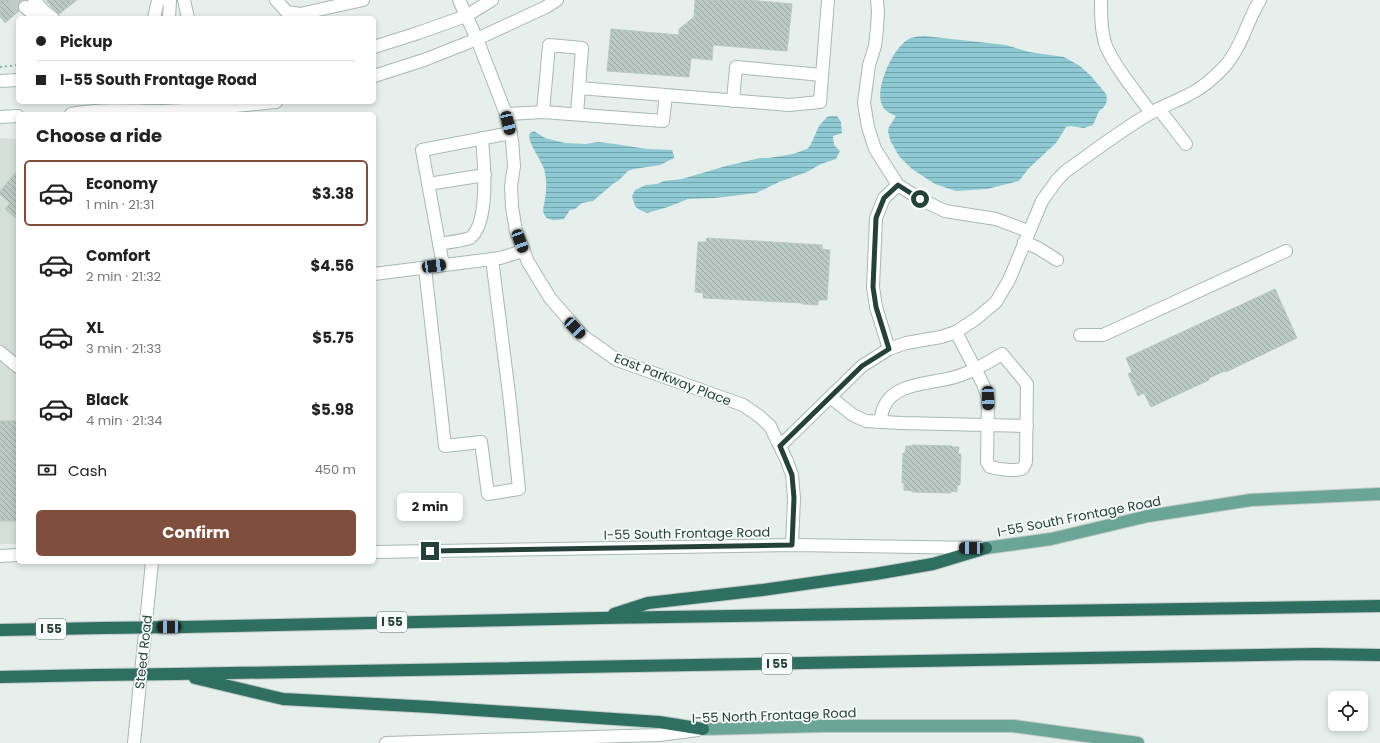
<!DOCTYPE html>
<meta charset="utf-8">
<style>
body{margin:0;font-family:Poppins,sans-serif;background:#f6f6f6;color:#222;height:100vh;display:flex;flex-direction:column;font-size:15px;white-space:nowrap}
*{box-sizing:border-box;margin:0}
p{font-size:13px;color:#767676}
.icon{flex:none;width:22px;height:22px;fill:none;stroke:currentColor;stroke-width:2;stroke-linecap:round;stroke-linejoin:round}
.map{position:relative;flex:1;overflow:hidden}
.sheet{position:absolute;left:16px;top:112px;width:360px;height:452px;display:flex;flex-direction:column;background:#fff;border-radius:6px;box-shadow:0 2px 6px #0003}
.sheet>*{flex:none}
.banner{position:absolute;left:16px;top:16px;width:360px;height:88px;border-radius:6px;box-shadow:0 2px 6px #0003;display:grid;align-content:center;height:88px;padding:0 20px;background:#fff}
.buttons{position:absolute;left:1328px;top:691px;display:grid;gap:8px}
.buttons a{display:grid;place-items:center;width:40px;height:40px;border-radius:6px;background:#fff;box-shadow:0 2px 6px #0003;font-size:20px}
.end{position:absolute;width:18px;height:18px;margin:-9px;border:5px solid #24423a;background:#fff;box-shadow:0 0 0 2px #fff}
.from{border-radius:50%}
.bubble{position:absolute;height:28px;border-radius:6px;background:#fff;box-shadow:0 2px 6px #0003;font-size:13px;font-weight:700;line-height:28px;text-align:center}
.car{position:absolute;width:12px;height:24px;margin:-12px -6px;border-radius:5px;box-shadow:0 0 3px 1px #0007;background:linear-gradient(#222 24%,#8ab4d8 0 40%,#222 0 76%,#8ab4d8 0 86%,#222 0)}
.banner b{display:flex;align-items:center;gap:14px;height:38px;font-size:15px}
.banner b+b{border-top:1px solid #e0e0e0}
.banner i{width:10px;height:10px;background:#222}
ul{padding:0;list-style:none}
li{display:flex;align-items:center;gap:12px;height:66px;margin:0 8px 6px;padding:0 12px;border:2px solid transparent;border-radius:6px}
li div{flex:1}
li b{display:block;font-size:15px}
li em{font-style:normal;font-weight:700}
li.active{border-color:#804e3d}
li>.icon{width:36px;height:36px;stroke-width:1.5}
h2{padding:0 20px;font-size:18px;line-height:48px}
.pay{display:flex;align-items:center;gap:10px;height:44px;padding:0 20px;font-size:15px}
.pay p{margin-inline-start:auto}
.primary-button{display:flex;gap:8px;margin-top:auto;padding:8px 20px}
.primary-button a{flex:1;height:46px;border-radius:6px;background:#804e3d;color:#fff;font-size:16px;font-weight:700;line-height:46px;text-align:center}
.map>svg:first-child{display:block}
.built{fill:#d4dfda}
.water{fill:url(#water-rules)}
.building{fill:url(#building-back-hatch);stroke:#b8c9c2}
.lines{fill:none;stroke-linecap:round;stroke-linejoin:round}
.minor-tunnel{stroke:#bfccc8;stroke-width:12;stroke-dasharray:12 6;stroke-linecap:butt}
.minor-casing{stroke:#a8b8b2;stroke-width:14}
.major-casing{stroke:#c2cac8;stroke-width:14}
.highway-casing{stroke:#c2cac8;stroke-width:14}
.path{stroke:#86b3a5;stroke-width:2;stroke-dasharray:2 3;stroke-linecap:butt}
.minor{stroke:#fff;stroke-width:12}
.major{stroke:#6aa596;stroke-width:12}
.highway{stroke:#2f6f62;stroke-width:12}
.highway-bridge-casing{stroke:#c2cac8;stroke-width:14;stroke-linecap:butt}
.highway-bridge{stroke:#2f6f62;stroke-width:12}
.route{stroke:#24423a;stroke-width:5}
.labels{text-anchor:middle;stroke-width:3.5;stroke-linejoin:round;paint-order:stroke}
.shield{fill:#f7fbf9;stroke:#637a73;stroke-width:1}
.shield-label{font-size:12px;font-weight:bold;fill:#24423a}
.street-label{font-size:13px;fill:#24423a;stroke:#f7fbf9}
</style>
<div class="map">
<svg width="1380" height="743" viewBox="0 0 1380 743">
<defs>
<pattern id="water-rules" width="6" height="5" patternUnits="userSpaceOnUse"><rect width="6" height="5" fill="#8ec9d4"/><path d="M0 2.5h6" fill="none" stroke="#74a5ad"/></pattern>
<pattern id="building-back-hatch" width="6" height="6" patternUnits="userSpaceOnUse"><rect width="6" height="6" fill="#bbcac4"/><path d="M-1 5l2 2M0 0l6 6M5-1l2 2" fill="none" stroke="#98a6a0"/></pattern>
</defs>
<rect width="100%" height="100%" fill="#e6efeb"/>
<path class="built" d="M 0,138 L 18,139 L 18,544 L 0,544 Z"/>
<g class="water">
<path d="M 925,36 L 1006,45 L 1029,52 L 1064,57 L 1080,66 L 1091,76 L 1106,94 L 1107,99 L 1106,104 L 1103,108 L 1099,111 L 1093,125 L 1084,128 L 1070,126 L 1066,127 L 1056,143 L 1028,169 L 1019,181 L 987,189 L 956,191 L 935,184 L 912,169 L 899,156 L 890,140 L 888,131 L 889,127 L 896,116 C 892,114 886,112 883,107 C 873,91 892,50 907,40 C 912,37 918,36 925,36 Z"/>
<path d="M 830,116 L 837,116 L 841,122 L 842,133 L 833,136 L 834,145 L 840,151 L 836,159 L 821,164 L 807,172 L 779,182 L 756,193 L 715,198 L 688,199 L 668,207 L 647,213 L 638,209 L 635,206 L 632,196 L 635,190 L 646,185 L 657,184 L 664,181 L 682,179 L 726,166 L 760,158 L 769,158 L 793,154 L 807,149 L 810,146 L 819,126 L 827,117 Z"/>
<path d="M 534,131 L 545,138 L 565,143 L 586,144 L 598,142 L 615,144 L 647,149 L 672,150 L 674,156 L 674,158 L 660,165 L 634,169 L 628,171 L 618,181 L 614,183 L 593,201 L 582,203 L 575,209 L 570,210 L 564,219 C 554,221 544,221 543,210 C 546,196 548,183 544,169 C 541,159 526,141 530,133 Z"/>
</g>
<g class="building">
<path d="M 0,0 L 22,0 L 18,5 L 19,11 L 5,23 L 0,16 Z"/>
<path d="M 46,0 L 77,0 L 59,14 L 52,8 Z"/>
<path d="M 695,0 L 749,0 L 792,4 L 787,51 L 713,45 L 712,60 L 691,58 L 689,77 L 607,71 L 611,29 L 679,35 L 679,29 L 694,17 Z"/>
<path d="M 18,170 L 18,220 L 5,209 L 10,203 L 0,194 L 0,191 Z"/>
<path d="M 707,238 L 822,245 L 822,249 L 830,250 L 827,300 L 818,300 L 818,305 L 802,304 L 802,303 L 703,298 L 703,293 L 695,292 L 698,242 L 706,242 Z"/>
<path d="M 1275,289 L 1297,338 L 1226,372 L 1225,371 L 1209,378 L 1209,380 L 1151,407 L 1144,393 L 1138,396 L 1128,374 L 1132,372 L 1126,358 Z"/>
<rect x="0" y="421" width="18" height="100"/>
<path d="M 912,445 L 952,446 L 952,447 L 959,447 L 958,454 L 961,454 L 960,485 L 957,485 L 957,492 L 951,491 L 951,493 L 912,492 L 912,491 L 904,490 L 904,483 L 902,483 L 903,453 L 905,453 L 906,446 L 912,446 Z"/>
</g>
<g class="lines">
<path class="minor-tunnel" d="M 11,0 L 20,11"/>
<defs>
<g id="minor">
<path d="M 34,0 L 45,12 L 53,18"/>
<path d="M 184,0 L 188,18"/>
<path d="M 276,0 L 287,12 L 300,14 L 363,0"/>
<path d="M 459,0 L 477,39 L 506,114 L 512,140 L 514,166 L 511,186 L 512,207 L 516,231 L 528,262 L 550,298 L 583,336 L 617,360 L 743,405 L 759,416 L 770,426 L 787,461 L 792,475 L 794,498 L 792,545"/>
<path d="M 877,0 L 878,12 L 877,28 L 875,46 L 869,65 L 864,103 L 868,127 L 875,149 L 898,185 L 920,199 L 945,211 L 996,219 L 1028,231"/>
<path d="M 1101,0 C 1101,15 1101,32 1106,46 C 1116,69 1136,92 1151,113"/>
<path d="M 25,7 L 31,12 L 46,18"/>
<path d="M 154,18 L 157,4 L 159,0"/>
<path d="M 169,18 L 170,0"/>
<path d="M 374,47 L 418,33 L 466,16 L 492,0"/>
<path d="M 374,76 L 424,60 L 477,39 L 546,7 L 557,0"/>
<path d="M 0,81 L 18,80"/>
<path d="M 579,88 L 789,105 L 820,102 L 828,0"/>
<path d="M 733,101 L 736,67 L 822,75"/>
<path d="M 1159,109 L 1186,144"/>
<path d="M 543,112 L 549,45 L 582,48 L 577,114"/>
<path d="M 71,114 C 101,108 129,111 160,111 C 199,110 237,106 276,102"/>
<path d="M 506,114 L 543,112 L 663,121 L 666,95"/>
<path d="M 0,117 L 18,116"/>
<path d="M 428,184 L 485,175"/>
<path d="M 1024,242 L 1038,248 L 1057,260"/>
<path d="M 439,244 C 445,243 465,240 470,238 C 490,223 484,161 482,138"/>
<path d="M 443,265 L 422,150 L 511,133"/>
<path d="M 425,268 L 445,446 L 481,442 L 488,494 L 519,489 L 510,402 L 492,259"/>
<path d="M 374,274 L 500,258 L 523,251"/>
<path d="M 1080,335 L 1103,335 L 1286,251"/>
<path d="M 889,349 L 876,307 L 873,287 L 876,218 L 884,198 L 898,185"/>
<path d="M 0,352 L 18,367"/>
<path d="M 830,397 L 853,415 L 866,421 L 901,423 L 1027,426"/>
<path d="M 880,422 C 881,417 882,411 884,407 C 894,382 932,384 955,377 C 972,372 987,363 1002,354 L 1027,384 L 1026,462 C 1026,463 1023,467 1023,468 C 1017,472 997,469 990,467 L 987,462 L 988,398 L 983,384 L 956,332"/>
<path d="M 780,446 L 862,366 L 889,349 L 906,343 L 941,337 L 956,332 L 977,318 L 996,302 L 1009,280 L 1042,201 L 1057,180 L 1066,171 C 1093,152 1120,131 1149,114 C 1162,106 1175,102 1188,95 C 1203,88 1215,77 1226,65 C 1242,46 1247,21 1260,0"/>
<path d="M 374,552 L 792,545 L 982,548"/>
<path d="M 0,556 L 18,555"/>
<path d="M 134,743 L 152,562"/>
<path d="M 386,743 L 659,735 L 698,730"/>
</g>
<g id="major">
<path d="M 986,548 L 1051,539 L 1148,516 L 1251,500 L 1380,494"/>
<path d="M 703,729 L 822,726 L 1013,726 L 1138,743"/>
</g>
<g id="highway">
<path d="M 614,614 L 648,603 L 762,590 L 875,574 L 933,564 L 986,548"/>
<path d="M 183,627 L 601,618 L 1380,606"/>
<path d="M 0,630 L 102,628"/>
<path d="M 176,674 L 1315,654 L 1380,655"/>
<path d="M 0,677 L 96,675"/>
<path d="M 195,678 L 283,699 L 431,707 L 659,722 L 703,729"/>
</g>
</defs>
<use href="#minor" class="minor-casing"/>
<use href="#major" class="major-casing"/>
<use href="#highway" class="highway-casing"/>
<path class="path" d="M 0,67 L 18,65"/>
<use href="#minor" class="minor"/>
<use href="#major" class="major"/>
<use href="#highway" class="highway"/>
<defs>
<g id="highway-bridge">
<path d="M 102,628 L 183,627"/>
<path d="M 96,675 L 176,674"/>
</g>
</defs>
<use href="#highway-bridge" class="highway-bridge-casing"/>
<use href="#highway-bridge" class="highway-bridge"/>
</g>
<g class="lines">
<path class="route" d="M 430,551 L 792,545 L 794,498 L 792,475 L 780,446 L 862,366 L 889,349 L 876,307 L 873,287 L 876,218 L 884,198 L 898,185 L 920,199"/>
</g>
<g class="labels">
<g class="shield">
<rect x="377" y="612" width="30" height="20" rx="3"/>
<rect x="36" y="619" width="30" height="20" rx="3"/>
<rect x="762" y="654" width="30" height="20" rx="3"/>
</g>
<g class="shield-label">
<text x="392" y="626">I 55</text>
<text x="51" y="633">I 55</text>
<text x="777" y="668">I 55</text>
</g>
<g class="street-label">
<text transform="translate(673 379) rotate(21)" y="5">East Parkway Place</text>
<text transform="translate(1079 516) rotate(-11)" y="5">I-55 South Frontage Road</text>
<text transform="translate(687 533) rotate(-1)" y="5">I-55 South Frontage Road</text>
<text transform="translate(143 652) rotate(-84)" y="5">Steed Road</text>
<text transform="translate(774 715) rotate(-2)" y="5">I-55 North Frontage Road</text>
</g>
</g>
</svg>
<div class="buttons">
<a><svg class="icon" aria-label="locate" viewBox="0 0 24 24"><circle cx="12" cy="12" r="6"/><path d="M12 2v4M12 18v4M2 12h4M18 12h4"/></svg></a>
</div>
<i class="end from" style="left:920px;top:199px"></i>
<i class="end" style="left:430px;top:551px"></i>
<div class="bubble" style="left:397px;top:493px;width:66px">2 min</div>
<i class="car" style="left:508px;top:123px;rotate:167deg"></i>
<i class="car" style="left:520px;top:241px;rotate:160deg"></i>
<i class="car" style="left:434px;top:266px;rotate:82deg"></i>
<i class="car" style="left:575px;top:328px;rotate:137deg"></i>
<i class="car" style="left:988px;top:398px;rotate:178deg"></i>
<i class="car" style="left:971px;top:548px;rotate:271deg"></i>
<i class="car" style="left:169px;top:627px;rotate:269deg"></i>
<div class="banner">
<b><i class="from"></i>Pickup</b>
<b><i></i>I-55 South Frontage Road</b>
</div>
<section class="sheet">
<h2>Choose a ride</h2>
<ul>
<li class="active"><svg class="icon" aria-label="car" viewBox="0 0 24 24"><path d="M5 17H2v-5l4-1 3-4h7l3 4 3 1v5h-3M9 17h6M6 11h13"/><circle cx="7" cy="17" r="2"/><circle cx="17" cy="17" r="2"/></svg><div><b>Economy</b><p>1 min · 21:31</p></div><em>$3.38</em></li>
<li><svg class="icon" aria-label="car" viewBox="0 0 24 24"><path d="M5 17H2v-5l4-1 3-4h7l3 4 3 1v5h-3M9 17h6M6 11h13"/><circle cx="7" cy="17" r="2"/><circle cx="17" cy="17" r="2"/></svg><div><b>Comfort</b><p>2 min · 21:32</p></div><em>$4.56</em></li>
<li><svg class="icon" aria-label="car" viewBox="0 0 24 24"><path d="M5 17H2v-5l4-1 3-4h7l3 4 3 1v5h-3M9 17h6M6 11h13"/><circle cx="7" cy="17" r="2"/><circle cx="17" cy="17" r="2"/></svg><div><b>XL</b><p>3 min · 21:33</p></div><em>$5.75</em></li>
<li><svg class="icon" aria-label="car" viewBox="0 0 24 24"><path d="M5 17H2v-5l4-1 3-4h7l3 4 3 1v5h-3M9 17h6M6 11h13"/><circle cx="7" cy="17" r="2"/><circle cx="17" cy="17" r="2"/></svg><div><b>Black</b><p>4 min · 21:34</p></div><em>$5.98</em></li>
</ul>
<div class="pay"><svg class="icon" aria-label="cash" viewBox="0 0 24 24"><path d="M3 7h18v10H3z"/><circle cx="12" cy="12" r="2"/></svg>Cash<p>450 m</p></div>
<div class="primary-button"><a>Confirm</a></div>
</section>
</div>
